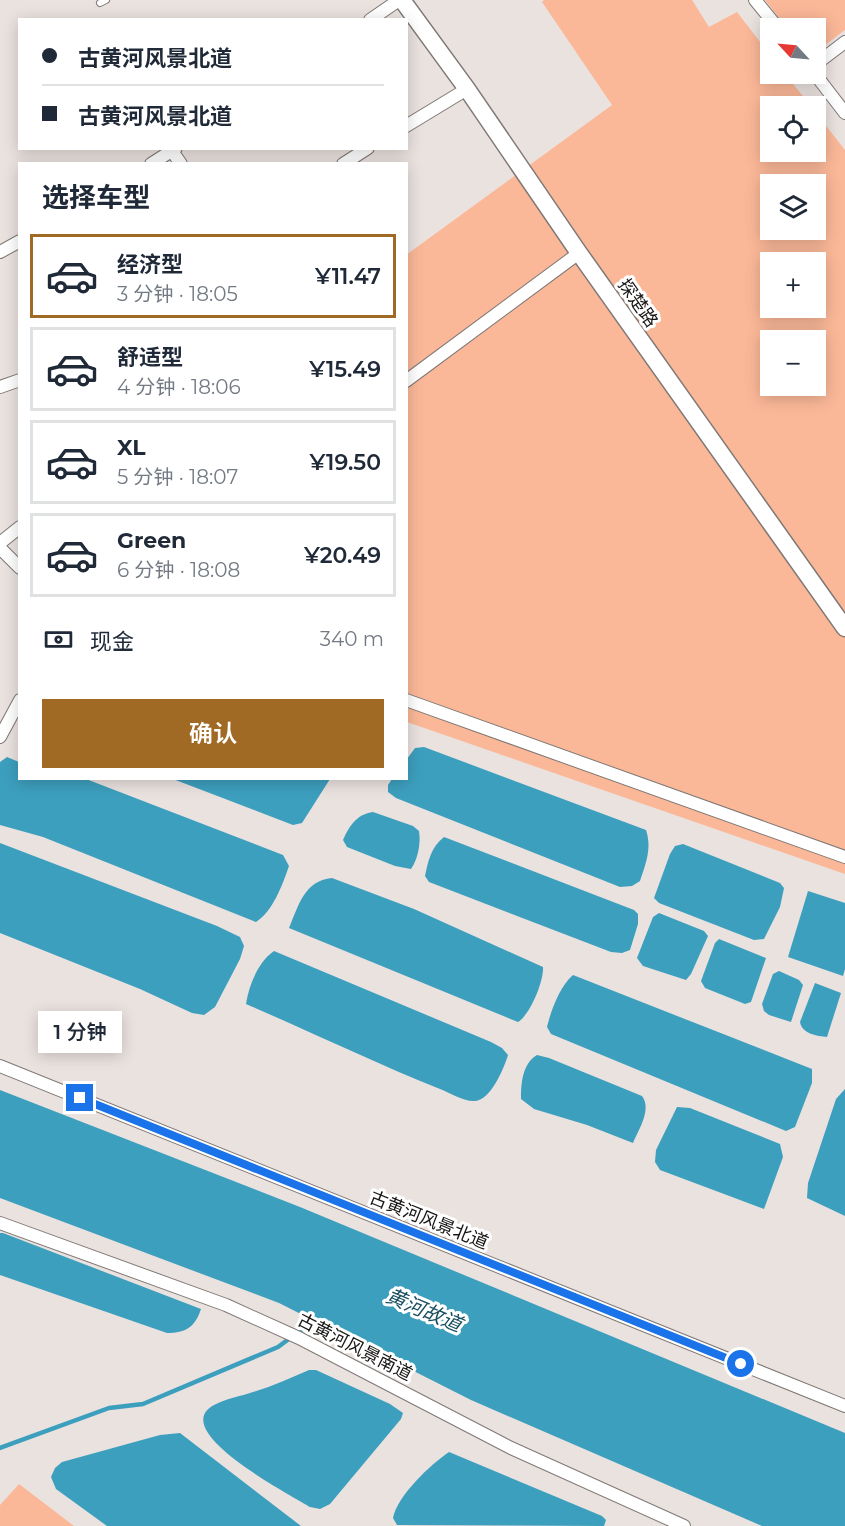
<!DOCTYPE html>
<html lang="zh">
<meta charset="utf-8">
<style>
body{margin:0;font-family:Montserrat,"Noto Sans SC",sans-serif;background:#f2f2f3;color:#1f2937;height:100vh;display:flex;flex-direction:column;font-size:22px;white-space:nowrap}
*{box-sizing:border-box;margin:0}
p{font-size:20px;color:#747a83}
.icon{flex:none;width:33px;height:33px;fill:none;stroke:currentColor;stroke-width:2;stroke-linecap:round;stroke-linejoin:round}
.map{position:relative;flex:1;overflow:hidden}
.panel{position:absolute;left:18px;top:162px;width:390px;height:618px;display:flex;flex-direction:column;background:#fff;border-radius:0px;box-shadow:0 3px 15px #0003}
.panel>*{flex:none}
.hud{position:absolute;left:18px;top:18px;width:390px;height:132px;border-radius:0px;box-shadow:0 3px 15px #0003;display:grid;align-content:center;height:132px;padding:0 24px;background:#fff}
.needle{width:39px;rotate:296deg}
.buttons{position:absolute;left:760px;top:18px;display:grid;gap:12px}
.buttons a{display:grid;place-items:center;width:66px;height:66px;border-radius:0px;background:#fff;box-shadow:0 3px 15px #0003;font-size:30px}
.end{position:absolute;width:27px;height:27px;margin:-14px;border:8px solid #1a73e8;background:#fff;box-shadow:0 0 0 3px #fff}
.from{border-radius:50%}
.bubble{position:absolute;height:42px;border-radius:0px;background:#fff;box-shadow:0 3px 15px #0003;font-size:20px;font-weight:600;line-height:42px;text-align:center}
.hud b{display:flex;align-items:center;gap:21px;height:57px;font-size:22px}
.hud b+b{border-top:2px solid #e0e1e3}
.hud i{width:15px;height:15px;background:#1f2937}
ul{padding:0;list-style:none}
li{display:flex;align-items:center;gap:18px;height:84px;margin:0 12px 9px;padding:0 12px;border:3px solid #e0e1e3;border-radius:0px}
li div{flex:1}
li b{display:block;font-size:22px}
li em{font-style:normal;font-weight:600}
li.current{border-color:#a06924}
li>.icon{width:54px;height:54px;stroke-width:1.5}
h2{padding:0 24px;font-size:27px;line-height:72px}
.pay{display:flex;align-items:center;gap:15px;height:66px;padding:0 24px;font-size:22px}
.pay p{margin-inline-start:auto}
.primary-button{display:flex;gap:12px;margin-top:auto;padding:12px 24px}
.primary-button a{flex:1;height:69px;border-radius:0px;background:#a06924;color:#fff;font-size:24px;font-weight:600;line-height:69px;text-align:center}
.map>svg:first-child{display:block}
.green{fill:#fbb898;fill-rule:evenodd}
.water{fill:#3d9fbe}
.lines{fill:none;stroke-linecap:round;stroke-linejoin:round}
.stream{stroke:#3d9fbe;stroke-width:4.5}
.lane-casing{stroke:#7f7875;stroke-width:8}
.street-casing{stroke:#7f7875;stroke-width:14}
.secondary-casing{stroke:#7f7875;stroke-width:19}
.lane{stroke:#fff;stroke-width:6}
.street{stroke:#fff;stroke-width:12}
.secondary{stroke:#fff;stroke-width:16}
.route{stroke:#1a73e8;stroke-width:8}
.labels{text-anchor:middle;stroke-width:6;stroke-linejoin:round;paint-order:stroke}
.street-label{font-size:18px;fill:#181615;stroke:#fff}
.water-label{font-size:20px;font-style:italic;fill:#194f60;stroke:#fff}
</style>
<div class="map">
<svg width="845" height="1526" viewBox="0 0 845 1526">
<rect width="100%" height="100%" fill="#eae2df"/>
<g class="green">
<path d="M 544,0 L 692,0 L 709,27 L 737,12 L 771,56 L 771,74 L 785,74 L 811,106 L 771,106 L 771,152 L 816,152 L 816,113 L 845,150 L 845,874 L 407,722 L 406,255 L 612,105 L 542,2 ZM 771,184 L 816,184 L 816,230 L 771,230 ZM 771,262 L 816,262 L 816,308 L 771,308 ZM 771,340 L 816,340 L 816,386 L 771,386 Z"/>
<path d="M 765,0 L 845,0 L 845,30 L 816,52 L 816,28 L 787,28 Z"/>
<path d="M 19,1484 L 74,1526 L 0,1526 L 0,1505 Z"/>
</g>
<g class="water">
<path d="M 424,747 L 646,830 C 652,848 646,863 640,881 L 632,886 L 620,887 L 396,798 L 388,792 L 388,785 L 392,779 L 406,778 L 407,759 L 415,748 Z"/>
<path d="M 7,757 L 19,762 L 20,778 L 86,779 L 283,855 L 289,866 C 282,886 273,911 256,922 L 43,837 L 0,825 L 0,762 Z"/>
<path d="M 173,779 L 330,779 L 302,823 L 293,825 Z"/>
<path d="M 373,812 L 413,826 L 419,831 C 421,843 418,859 411,869 L 395,866 L 347,847 L 343,840 C 349,826 357,814 373,812 Z"/>
<path d="M 444,837 L 634,910 L 638,914 L 638,924 L 630,950 L 622,953 L 611,952 L 429,882 L 425,876 C 428,861 431,847 444,837 Z"/>
<path d="M 0,843 L 217,926 L 240,937 L 244,946 L 240,959 L 215,1007 L 204,1015 L 192,1013 L 140,989 L 0,933 Z"/>
<path d="M 683,844 L 780,883 L 784,888 L 780,907 L 764,939 L 754,940 L 659,903 L 654,898 L 670,854 L 675,846 Z"/>
<path d="M 332,878 L 414,909 L 543,967 C 544,981 530,1015 518,1022 L 289,928 C 299,905 304,881 332,878 Z"/>
<path d="M 808,891 L 845,903 L 845,969 L 843,976 L 788,957 Z"/>
<path d="M 659,913 L 704,931 L 708,936 L 691,974 L 686,980 L 643,966 L 637,958 L 653,917 Z"/>
<path d="M 719,939 L 766,958 L 751,1002 L 745,1004 L 705,988 L 701,981 L 715,943 Z"/>
<path d="M 274,951 L 491,1042 L 502,1048 L 508,1055 C 504,1068 491,1100 475,1101 C 465,1102 450,1093 440,1089 C 375,1063 311,1032 246,1004 C 249,985 258,962 274,951 Z"/>
<path d="M 779,971 L 799,980 L 803,985 L 791,1022 L 769,1015 L 764,1011 L 762,1004 L 773,974 Z"/>
<path d="M 573,975 L 812,1069 L 812,1083 L 795,1127 L 786,1131 L 551,1034 L 547,1027 C 551,1010 560,986 573,975 Z"/>
<path d="M 815,983 L 841,993 L 827,1037 C 817,1036 802,1034 800,1022 Z"/>
<path d="M 537,1055 L 549,1058 L 642,1096 C 652,1109 639,1129 633,1143 L 587,1125 L 534,1109 L 521,1099 C 521,1084 522,1064 537,1055 Z"/>
<path d="M 845,1089 L 845,1216 L 807,1198 L 808,1183 L 836,1099 Z"/>
<path d="M 0,1090 L 300,1207 L 845,1433 L 845,1526 L 762,1526 L 471,1400 L 279,1303 L 0,1198 Z"/>
<path d="M 677,1107 L 690,1108 L 780,1144 L 783,1157 L 764,1209 L 660,1170 L 655,1162 L 656,1150 Z"/>
<path d="M 0,1233 L 3,1233 L 201,1309 C 195,1327 186,1333 167,1333 L 0,1275 Z"/>
<path d="M 309,1370 L 316,1370 L 390,1404 L 403,1413 L 401,1419 L 330,1504 L 320,1509 L 310,1507 C 293,1496 166,1431 214,1405 C 225,1399 241,1396 253,1392 C 273,1386 291,1378 309,1370 Z"/>
<path d="M 180,1433 L 301,1526 L 107,1526 L 56,1489 L 51,1477 L 55,1468 L 62,1462 L 160,1435 Z"/>
<path d="M 449,1452 L 602,1516 L 606,1520 L 604,1526 L 397,1525 L 393,1518 C 397,1496 431,1464 449,1452 Z"/>
</g>
<g class="lines">
<path class="stream" d="M 0,1448 L 109,1408 L 143,1404 L 278,1347 L 305,1327 L 315,1316"/>
<defs>
<path id="lane" d="M 100,3 L 106,0"/>
<g id="street">
<path d="M 755,0 L 778,28"/>
<path d="M 370,20 L 399,0"/>
<path d="M 816,64 L 845,42"/>
<path d="M 815,74 L 845,113"/>
<path d="M 406,126 L 467,89"/>
<path d="M 172,151 L 181,164"/>
<path d="M 151,164 L 176,148"/>
<path d="M 343,164 L 368,148"/>
<path d="M 0,252 L 20,241"/>
<path d="M 406,381 L 579,253"/>
<path d="M 0,387 L 20,380"/>
<path d="M 0,543 L 20,527"/>
<path d="M 0,548 L 20,568"/>
<path d="M 406,700 L 845,857"/>
<path d="M 0,737 L 20,700"/>
<path d="M 0,1066 L 845,1406"/>
<path d="M 0,1223 L 226,1305 L 299,1338 L 511,1448 L 684,1526"/>
</g>
<path id="secondary" d="M 402,0 L 467,89 L 579,253 L 845,628"/>
</defs>
<use href="#lane" class="lane-casing"/>
<use href="#street" class="street-casing"/>
<use href="#secondary" class="secondary-casing"/>
<use href="#lane" class="lane"/>
<use href="#street" class="street"/>
<use href="#secondary" class="secondary"/>
</g>
<g class="lines">
<path class="route" d="M 80,1098 L 741,1364"/>
</g>
<g class="labels">
<g class="street-label">
<text transform="translate(638 303) rotate(55)" y="6">探楚路</text>
<text transform="translate(429 1220) rotate(22)" y="6">古黄河风景北道</text>
<text transform="translate(355 1347) rotate(27)" y="6">古黄河风景南道</text>
</g>
<g class="water-label">
<text transform="translate(424 1310) rotate(23)" y="7">黄河故道</text>
</g>
</g>
</svg>
<div class="buttons">
<a><svg class="needle" viewBox="-14 -14 28 28"><path d="M0-13l5 13h-10z" fill="#e53935"/><path d="M0 13l5-13h-10z" fill="#747a83"/></svg></a>
<a><svg class="icon" aria-label="locate" viewBox="0 0 24 24"><circle cx="12" cy="12" r="6"/><path d="M12 2v4M12 18v4M2 12h4M18 12h4"/></svg></a>
<a><svg class="icon" aria-label="layers" viewBox="0 0 24 24"><path d="M12 4l9 5-9 5-9-5zM3 14l9 5 9-5"/></svg></a>
<a>+</a>
<a>−</a>
</div>
<i class="end from" style="left:741px;top:1364px"></i>
<i class="end" style="left:80px;top:1098px"></i>
<div class="bubble" style="left:38px;top:1011px;width:84px">1 分钟</div>
<div class="hud">
<b><i class="from"></i>古黄河风景北道</b>
<b><i></i>古黄河风景北道</b>
</div>
<section class="panel">
<h2>选择车型</h2>
<ul>
<li class="current"><svg class="icon" aria-label="car" viewBox="0 0 24 24"><path d="M5 17H2v-5l4-1 3-4h7l3 4 3 1v5h-3M9 17h6M6 11h13"/><circle cx="7" cy="17" r="2"/><circle cx="17" cy="17" r="2"/></svg><div><b>经济型</b><p>3 分钟 · 18:05</p></div><em>¥11.47</em></li>
<li><svg class="icon" aria-label="car" viewBox="0 0 24 24"><path d="M5 17H2v-5l4-1 3-4h7l3 4 3 1v5h-3M9 17h6M6 11h13"/><circle cx="7" cy="17" r="2"/><circle cx="17" cy="17" r="2"/></svg><div><b>舒适型</b><p>4 分钟 · 18:06</p></div><em>¥15.49</em></li>
<li><svg class="icon" aria-label="car" viewBox="0 0 24 24"><path d="M5 17H2v-5l4-1 3-4h7l3 4 3 1v5h-3M9 17h6M6 11h13"/><circle cx="7" cy="17" r="2"/><circle cx="17" cy="17" r="2"/></svg><div><b>XL</b><p>5 分钟 · 18:07</p></div><em>¥19.50</em></li>
<li><svg class="icon" aria-label="car" viewBox="0 0 24 24"><path d="M5 17H2v-5l4-1 3-4h7l3 4 3 1v5h-3M9 17h6M6 11h13"/><circle cx="7" cy="17" r="2"/><circle cx="17" cy="17" r="2"/></svg><div><b>Green</b><p>6 分钟 · 18:08</p></div><em>¥20.49</em></li>
</ul>
<div class="pay"><svg class="icon" aria-label="cash" viewBox="0 0 24 24"><path d="M3 7h18v10H3z"/><circle cx="12" cy="12" r="2"/></svg>现金<p>340 m</p></div>
<div class="primary-button"><a>确认</a></div>
</section>
</div>
